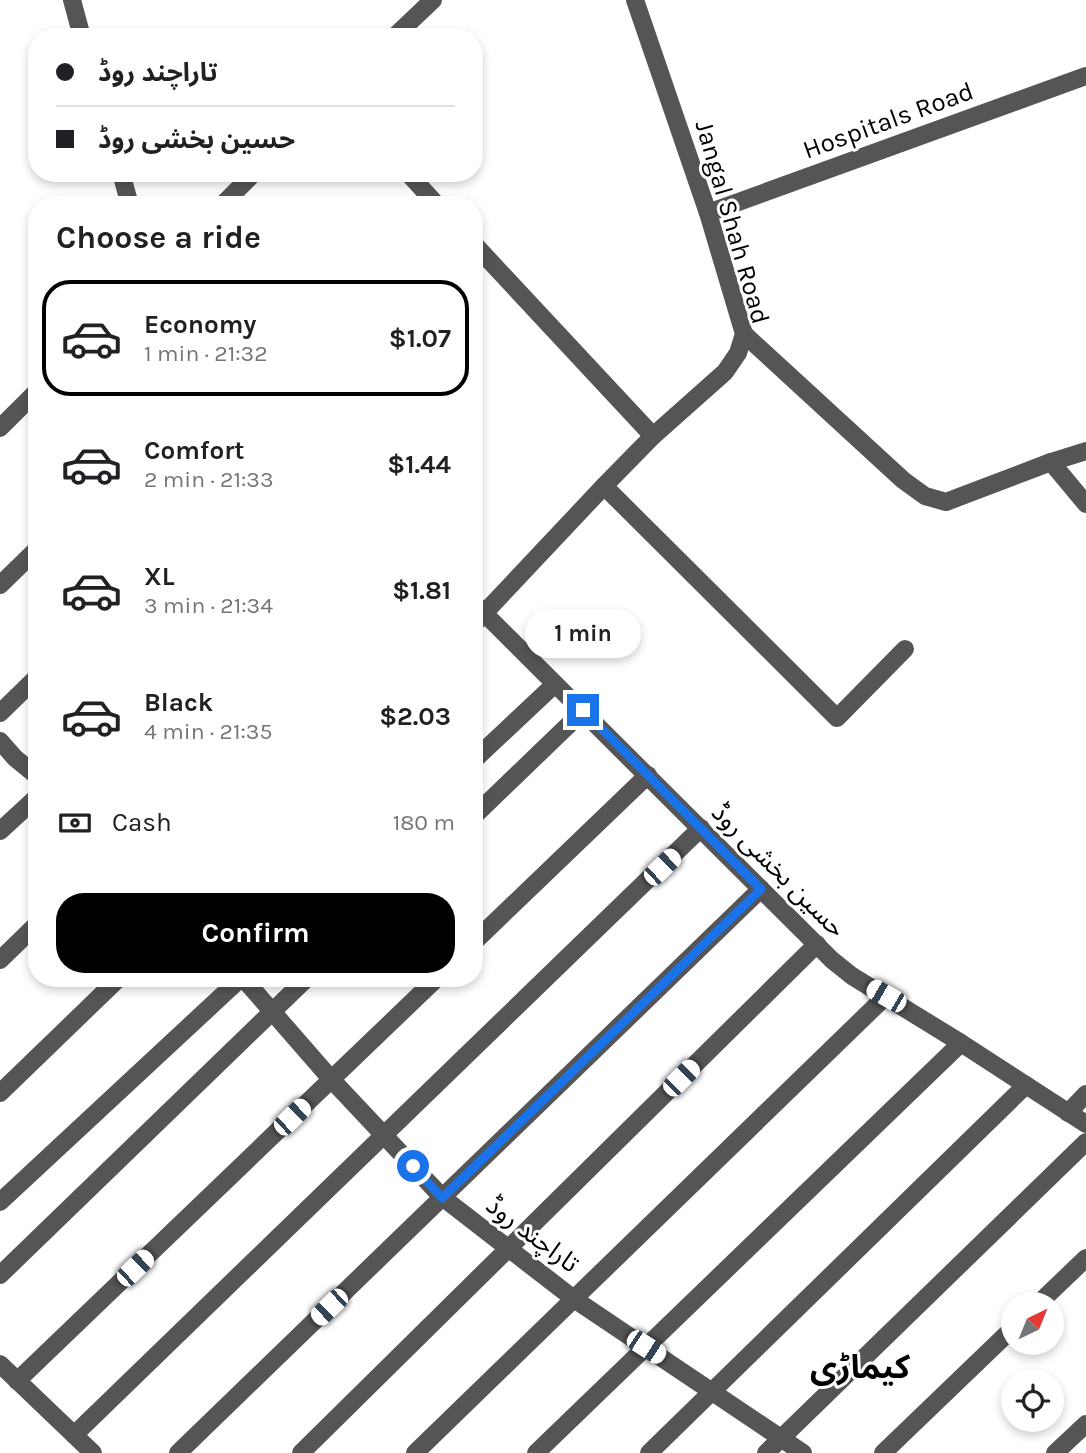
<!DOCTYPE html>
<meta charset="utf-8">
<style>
body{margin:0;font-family:Karla,"Noto Sans Arabic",sans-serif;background:#f6f6f6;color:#202124;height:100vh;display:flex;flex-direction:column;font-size:26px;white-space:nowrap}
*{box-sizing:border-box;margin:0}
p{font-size:23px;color:#757577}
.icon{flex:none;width:38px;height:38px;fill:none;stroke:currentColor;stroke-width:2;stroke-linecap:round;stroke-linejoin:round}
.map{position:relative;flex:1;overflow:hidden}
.side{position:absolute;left:28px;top:196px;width:455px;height:791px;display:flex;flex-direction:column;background:#fff;border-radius:28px;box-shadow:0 4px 10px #0003}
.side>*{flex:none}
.top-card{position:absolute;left:28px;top:28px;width:455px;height:154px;border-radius:28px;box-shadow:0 4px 10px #0003;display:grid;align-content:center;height:154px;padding:0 28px;background:#fff}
.needle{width:46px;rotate:43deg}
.tools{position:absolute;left:1001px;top:1292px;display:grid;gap:14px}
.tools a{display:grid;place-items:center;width:63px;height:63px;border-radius:50%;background:#fff;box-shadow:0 4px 10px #0003;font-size:35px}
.end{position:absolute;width:32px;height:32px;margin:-16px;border:9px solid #1a73e8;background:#fff;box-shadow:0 0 0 4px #fff}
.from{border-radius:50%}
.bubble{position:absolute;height:49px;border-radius:24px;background:#fff;box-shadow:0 4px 10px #0003;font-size:23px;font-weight:700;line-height:49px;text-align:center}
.car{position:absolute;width:21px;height:42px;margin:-21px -10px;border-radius:9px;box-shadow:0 0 5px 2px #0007;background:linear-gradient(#fff 24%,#345 0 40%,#fff 0 76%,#345 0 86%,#fff 0)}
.top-card b{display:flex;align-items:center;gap:24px;height:66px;font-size:26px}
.top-card b+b{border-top:2px solid #e0e0e0}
.top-card i{width:18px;height:18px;background:#202124}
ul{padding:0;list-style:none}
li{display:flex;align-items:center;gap:21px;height:116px;margin:0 14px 10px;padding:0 14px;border:4px solid transparent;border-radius:28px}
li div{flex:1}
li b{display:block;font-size:26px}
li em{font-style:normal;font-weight:700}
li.on{border-color:#000}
li>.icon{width:63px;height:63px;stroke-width:1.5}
h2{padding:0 28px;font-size:32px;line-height:84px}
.pay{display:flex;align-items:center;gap:18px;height:77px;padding:0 28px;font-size:26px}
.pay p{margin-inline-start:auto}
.cta{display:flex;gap:14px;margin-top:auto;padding:14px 28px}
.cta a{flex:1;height:80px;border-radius:28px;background:#000;color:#fff;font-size:28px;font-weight:700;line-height:80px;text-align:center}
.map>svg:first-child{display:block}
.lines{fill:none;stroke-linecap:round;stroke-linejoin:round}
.minor{stroke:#555;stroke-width:18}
.route{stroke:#1a73e8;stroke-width:9}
.labels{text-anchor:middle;stroke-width:6;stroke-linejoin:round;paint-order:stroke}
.street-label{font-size:26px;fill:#000;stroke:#fff}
.district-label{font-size:33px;font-weight:bold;fill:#000;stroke:#fff}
</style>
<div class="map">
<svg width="1086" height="1453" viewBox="0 0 1086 1453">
<rect width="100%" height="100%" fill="#fff"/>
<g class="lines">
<g class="minor">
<path d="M 72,0 L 82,37"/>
<path d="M 394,37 L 433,0"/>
<path d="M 121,173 L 130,205"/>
<path d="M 408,173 L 437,205"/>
<path d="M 222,205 L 254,173"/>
<path d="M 708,213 L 1086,76"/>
<path d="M 474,244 L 653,436"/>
<path d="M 744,334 L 903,480 L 925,496 L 946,502 L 1051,462 L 1086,451"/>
<path d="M 0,428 L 37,391"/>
<path d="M 1051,462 L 1086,504"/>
<path d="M 604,486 L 837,718 L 905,649"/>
<path d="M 0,585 L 37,549"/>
<path d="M 474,603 L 832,960 L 852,976 L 961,1043 L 1086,1124"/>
<path d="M 474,624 L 604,486 L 653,436 L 725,372 L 738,353 L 744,334 L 708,213 L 635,0"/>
<path d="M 0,713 L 37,677"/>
<path d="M 0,741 L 15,758 L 37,776"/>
<path d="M 474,760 L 555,684"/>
<path d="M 474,816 L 583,711"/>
<path d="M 0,831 L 37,797"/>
<path d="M 474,942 L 648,775"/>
<path d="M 0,960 L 37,924"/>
<path d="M 243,978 L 331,1079 L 442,1197 L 574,1299 L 803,1453"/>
<path d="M 0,1093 L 119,978"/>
<path d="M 1068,1113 L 1086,1094"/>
<path d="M 0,1202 L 241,978"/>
<path d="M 0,1275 L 307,978"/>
<path d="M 1038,1304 L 1086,1258"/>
<path d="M 0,1364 L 93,1453"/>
<path d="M 17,1381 L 437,978"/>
<path d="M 74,1435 L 701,828"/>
<path d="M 178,1453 L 761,889"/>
<path d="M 301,1453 L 817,944"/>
<path d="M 415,1453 L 886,996"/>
<path d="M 536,1453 L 961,1043"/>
<path d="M 649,1453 L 1026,1085"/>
<path d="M 766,1453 L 1086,1142"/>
<path d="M 883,1453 L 1013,1328"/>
<path d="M 1055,1453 L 1086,1424"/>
</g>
</g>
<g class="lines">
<path class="route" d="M 413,1166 L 442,1198 L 761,889 L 583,710"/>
</g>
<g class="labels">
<g class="street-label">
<text transform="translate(888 120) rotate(-20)" y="9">Hospitals Road</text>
<text transform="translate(733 222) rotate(74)" y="9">Jangal Shah Road</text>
<text transform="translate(779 870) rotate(45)" y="9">حسین بخشی روڈ</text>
<text transform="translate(533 1234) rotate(37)" y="9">تاراچند روڈ</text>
</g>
<g class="district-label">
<text x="860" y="1378">کیماڑی</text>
</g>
</g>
</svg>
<div class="tools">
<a><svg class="needle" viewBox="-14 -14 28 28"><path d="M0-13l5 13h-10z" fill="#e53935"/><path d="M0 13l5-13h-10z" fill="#757577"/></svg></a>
<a><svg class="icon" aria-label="locate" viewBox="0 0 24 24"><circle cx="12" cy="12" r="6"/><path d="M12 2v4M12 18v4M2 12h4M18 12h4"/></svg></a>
</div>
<i class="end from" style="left:413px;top:1166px"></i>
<i class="end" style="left:583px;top:710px"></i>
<div class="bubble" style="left:525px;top:609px;width:116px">1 min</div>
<i class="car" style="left:662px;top:867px;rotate:46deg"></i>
<i class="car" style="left:886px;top:996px;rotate:300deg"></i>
<i class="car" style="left:681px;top:1078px;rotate:45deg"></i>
<i class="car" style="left:292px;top:1117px;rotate:46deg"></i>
<i class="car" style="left:135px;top:1268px;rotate:46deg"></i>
<i class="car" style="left:329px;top:1307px;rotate:226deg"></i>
<i class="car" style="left:646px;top:1347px;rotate:123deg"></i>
<div class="top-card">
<b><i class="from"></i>تاراچند روڈ</b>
<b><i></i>حسین بخشی روڈ</b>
</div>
<section class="side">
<h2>Choose a ride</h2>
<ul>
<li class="on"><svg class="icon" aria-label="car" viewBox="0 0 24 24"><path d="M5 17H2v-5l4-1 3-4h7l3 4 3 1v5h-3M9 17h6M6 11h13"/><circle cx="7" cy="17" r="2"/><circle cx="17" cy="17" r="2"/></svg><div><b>Economy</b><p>1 min · 21:32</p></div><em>$1.07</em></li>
<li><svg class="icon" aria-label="car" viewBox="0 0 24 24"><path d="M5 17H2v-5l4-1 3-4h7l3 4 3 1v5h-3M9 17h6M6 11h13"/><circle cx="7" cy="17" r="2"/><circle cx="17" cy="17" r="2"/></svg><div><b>Comfort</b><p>2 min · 21:33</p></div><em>$1.44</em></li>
<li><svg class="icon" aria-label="car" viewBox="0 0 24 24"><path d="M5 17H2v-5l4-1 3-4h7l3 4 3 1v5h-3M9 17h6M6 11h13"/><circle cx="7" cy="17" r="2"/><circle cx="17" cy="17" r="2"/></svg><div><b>XL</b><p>3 min · 21:34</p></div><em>$1.81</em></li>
<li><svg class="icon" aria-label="car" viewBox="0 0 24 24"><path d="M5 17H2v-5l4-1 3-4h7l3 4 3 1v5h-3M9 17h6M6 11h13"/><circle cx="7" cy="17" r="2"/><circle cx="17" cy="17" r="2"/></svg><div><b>Black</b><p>4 min · 21:35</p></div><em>$2.03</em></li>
</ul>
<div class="pay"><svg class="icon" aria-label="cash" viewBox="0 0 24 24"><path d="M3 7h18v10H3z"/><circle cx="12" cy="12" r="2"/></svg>Cash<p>180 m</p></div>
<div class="cta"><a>Confirm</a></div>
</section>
</div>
